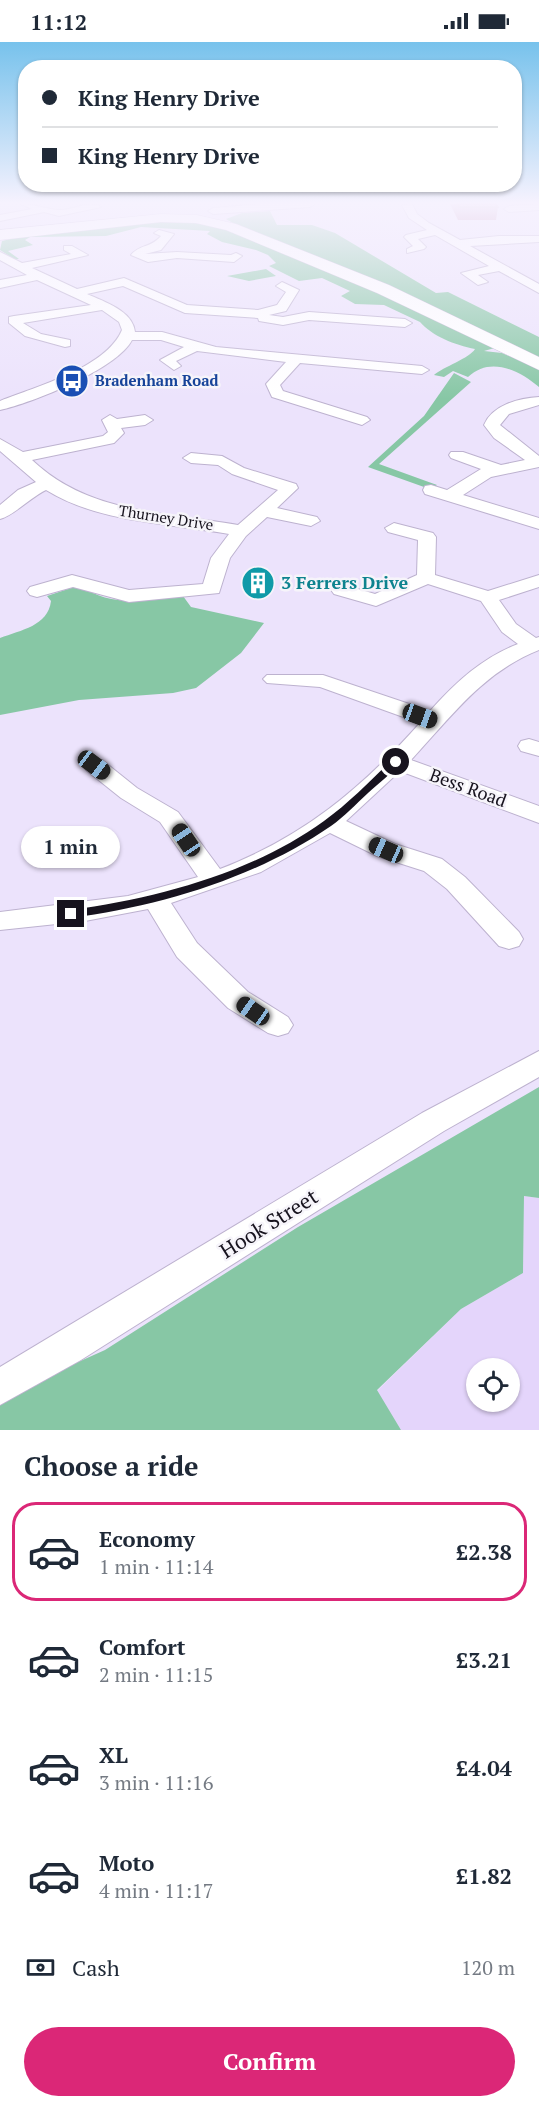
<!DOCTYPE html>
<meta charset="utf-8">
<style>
body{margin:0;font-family:"PT Serif",serif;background:#f6f6f7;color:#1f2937;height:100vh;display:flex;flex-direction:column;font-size:22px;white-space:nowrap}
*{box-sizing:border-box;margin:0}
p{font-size:20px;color:#747a83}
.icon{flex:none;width:33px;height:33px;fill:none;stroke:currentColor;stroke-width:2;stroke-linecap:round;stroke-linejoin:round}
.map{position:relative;height:1388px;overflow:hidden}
.drawer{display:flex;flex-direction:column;background:#fff;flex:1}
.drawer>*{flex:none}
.top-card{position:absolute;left:18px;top:18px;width:504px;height:132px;border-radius:24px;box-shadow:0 2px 4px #0004;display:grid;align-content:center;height:132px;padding:0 24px;background:#fff}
.controls{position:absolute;left:466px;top:1316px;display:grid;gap:12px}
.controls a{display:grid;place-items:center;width:54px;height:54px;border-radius:50%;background:#fff;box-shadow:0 2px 4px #0004;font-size:30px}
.end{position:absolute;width:27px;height:27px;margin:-14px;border:8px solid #17131e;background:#fff;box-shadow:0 0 0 3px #fff}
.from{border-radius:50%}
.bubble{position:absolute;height:42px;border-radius:21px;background:#fff;box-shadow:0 2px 4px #0004;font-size:20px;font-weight:600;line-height:42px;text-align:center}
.car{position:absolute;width:18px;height:36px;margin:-18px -9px;border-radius:8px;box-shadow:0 0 4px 2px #0007;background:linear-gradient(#222 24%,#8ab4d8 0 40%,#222 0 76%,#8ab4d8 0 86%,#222 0)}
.top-card b{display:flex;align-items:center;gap:21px;height:57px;font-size:22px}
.top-card b+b{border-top:2px solid #e0e1e3}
.top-card i{width:15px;height:15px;background:#1f2937}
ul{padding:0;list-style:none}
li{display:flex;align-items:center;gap:18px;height:99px;margin:0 12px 9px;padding:0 12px;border:3px solid transparent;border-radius:24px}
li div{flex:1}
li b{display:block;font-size:22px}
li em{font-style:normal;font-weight:600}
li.current{border-color:#db2777}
li>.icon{width:54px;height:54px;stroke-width:1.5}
h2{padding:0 24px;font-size:27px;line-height:72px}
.pay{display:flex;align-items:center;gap:15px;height:66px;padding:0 24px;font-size:22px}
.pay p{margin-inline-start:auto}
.primary-button{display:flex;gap:12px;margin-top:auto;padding:12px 24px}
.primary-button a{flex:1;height:69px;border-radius:36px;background:#db2777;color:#fff;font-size:24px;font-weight:600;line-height:69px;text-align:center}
.status{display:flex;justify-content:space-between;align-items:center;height:42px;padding:0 30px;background:#fff;direction:ltr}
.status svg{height:16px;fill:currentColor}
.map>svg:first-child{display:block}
.built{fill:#e4d5fb;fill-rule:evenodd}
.green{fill:#87c7a5}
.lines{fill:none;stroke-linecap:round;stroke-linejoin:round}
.street-casing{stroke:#bdb2cf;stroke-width:2}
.secondary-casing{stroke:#bdb2cf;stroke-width:1}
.street{fill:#fff;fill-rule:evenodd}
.secondary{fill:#fff;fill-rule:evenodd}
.wall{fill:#bb7ca0}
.building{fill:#da90ba;stroke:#996582;stroke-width:1.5}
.route{fill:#17131e}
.labels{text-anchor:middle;stroke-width:5;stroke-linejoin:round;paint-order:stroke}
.far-transit-label{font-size:15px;font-weight:bold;fill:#164399;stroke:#f6f4fa;text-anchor:start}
.far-street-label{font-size:15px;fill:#17131e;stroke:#f6f4fa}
.culture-label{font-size:18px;font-weight:bold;fill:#0d838f;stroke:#f6f4fa;text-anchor:start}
.street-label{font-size:18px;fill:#17131e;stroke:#f6f4fa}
.near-street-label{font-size:21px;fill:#17131e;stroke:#f6f4fa}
</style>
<div class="status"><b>11:12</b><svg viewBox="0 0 49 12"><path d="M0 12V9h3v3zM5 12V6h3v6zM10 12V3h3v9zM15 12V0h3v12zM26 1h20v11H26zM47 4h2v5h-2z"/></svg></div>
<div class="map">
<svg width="539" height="1388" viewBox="0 0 539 1388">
<rect width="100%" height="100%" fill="#ece3fc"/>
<path class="built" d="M 524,1154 L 539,1156 L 539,1388 L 401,1388 L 377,1349 L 461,1267 L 523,1231 ZM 477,1326 L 510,1326 L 510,1359 L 477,1359 Z"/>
<g class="green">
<path d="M 270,169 L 277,183 L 312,183 L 335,191 L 436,251 L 448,250 L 539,295 L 539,317 L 245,188 L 226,177 L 242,171 Z"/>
<path d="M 170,178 L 218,184 L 328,227 L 498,305 L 484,309 L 502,311 L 539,327 L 539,345 C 519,328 490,314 468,335 L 453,329 L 444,335 L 434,333 C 443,325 470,316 475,307 C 455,303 432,294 420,280 L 384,263 L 355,262 L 341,254 L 350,249 L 322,236 L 299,239 L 269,224 L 276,221 L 268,213 L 256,208 L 222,200 L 207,192 L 210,189 L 141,185 L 106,194 L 30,195 L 25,198 L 33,203 L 8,209 L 19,217 L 14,217 L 0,208 L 2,199 L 23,194 Z"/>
<path d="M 266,227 L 276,234 L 249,239 L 227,234 Z"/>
<path d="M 454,331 L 471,340 L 379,422 L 437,443 L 433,446 L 424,445 L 368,425 L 424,374 Z"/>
<path d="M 80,543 C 109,566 148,558 183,554 L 191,565 L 264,581 L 241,611 L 196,646 L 173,651 L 79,658 L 0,673 L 0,596 C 21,588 48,584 51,559 L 47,554 Z"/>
<path d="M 539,1045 L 539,1156 L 524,1154 L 523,1231 L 461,1267 L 377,1348 L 401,1388 L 0,1388 L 0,1355 L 105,1308 L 298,1185 Z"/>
</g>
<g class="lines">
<defs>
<g id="street">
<path d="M 21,162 C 35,162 46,167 59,168 C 72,169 90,157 101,165 L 59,174 L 44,170 L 0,179 L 0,173 L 32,167 Z"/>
<path d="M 261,162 L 315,162 L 310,165 L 213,172 L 208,169 L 213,166 Z"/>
<path d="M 412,162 L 417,172 L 429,181 L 460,198 L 499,194 L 539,194 L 539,200 L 470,204 L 539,242 L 539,251 L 499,229 L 478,233 L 488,240 L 478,243 L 461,231 L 489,224 L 435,193 L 418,197 L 426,205 L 424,207 L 407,211 L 407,207 L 413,204 L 404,195 L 406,193 L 427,188 L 409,176 L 402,163 Z"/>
<path d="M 539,162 L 539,168 L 509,170 L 504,167 L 509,164 Z"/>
<path d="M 159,188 L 174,192 L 161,208 L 145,212 L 177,210 L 231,213 L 236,211 L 242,214 L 234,220 L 177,216 L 148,220 L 131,213 C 140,202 151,206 161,194 L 154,191 Z"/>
<path d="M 64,204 L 72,204 L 88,213 L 32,226 L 77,247 L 124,236 L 187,263 L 258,268 L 277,263 L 286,250 L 276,244 L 282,240 L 299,248 L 286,269 L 269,273 L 283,275 L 309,270 L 405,277 L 412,281 L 405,285 L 309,278 L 283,283 L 259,279 L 258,276 L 185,271 L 123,244 L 87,252 C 105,260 133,269 135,290 L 162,290 L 216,305 L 422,324 L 429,328 L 422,332 L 300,321 L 280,343 L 283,349 L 367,375 L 370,378 L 362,383 L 272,355 L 266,342 L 286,320 L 197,309 L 176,319 L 181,324 L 174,328 L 160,318 L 184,305 L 161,298 L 132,298 C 117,327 32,361 0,368 L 0,359 C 37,344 106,326 122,288 L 119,280 L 102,268 L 23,281 L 41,292 L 70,298 L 70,304 L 65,305 L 25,294 L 9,281 L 9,275 L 14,274 L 91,263 L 37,238 L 0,246 L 0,238 L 27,233 L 0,218 L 0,210 L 22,221 L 71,212 L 64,208 Z"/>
<path d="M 539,355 L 539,363 L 509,372 L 500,383 L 539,414 L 539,425 L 491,435 L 463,453 L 539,476 L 539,487 L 425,452 L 423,448 L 425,444 L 431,443 L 447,448 L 481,427 L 451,416 L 449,413 L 451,410 L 463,410 L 501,423 L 525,418 L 494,396 L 484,383 C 492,363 519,356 539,355 Z"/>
<path d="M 110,373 L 117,377 L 145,373 L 153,378 L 145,383 L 121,386 L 124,391 L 114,401 L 32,418 C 89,472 164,470 238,483 L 278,448 L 232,432 L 218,423 L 191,421 L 183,416 L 191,411 L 222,414 L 244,426 L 296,442 L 298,446 L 277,466 L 317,475 L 320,479 L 311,484 L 267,475 L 246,494 L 230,516 L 219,551 L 129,560 L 73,545 L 37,555 L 30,553 L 27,549 L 30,545 L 72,533 L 129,548 L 203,542 L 211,516 L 229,492 C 169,481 99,481 46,448 C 31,455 13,474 0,477 L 0,463 L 18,448 L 36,440 L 0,409 L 0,397 L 23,410 L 103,394 L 108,390 L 102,378 Z"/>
<path d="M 394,481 L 433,491 L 436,495 L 435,533 L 488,549 L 539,533 L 539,545 L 499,558 L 516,582 L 536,596 L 539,595 L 539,608 C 483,630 451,675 411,718 L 539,764 L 539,781 L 400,729 L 346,779 L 395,802 L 442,817 L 465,835 L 519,890 L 523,897 L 519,904 L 509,907 L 499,904 L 447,847 L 424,829 L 377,814 L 330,791 L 261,830 L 171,861 L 197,901 L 248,950 L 288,975 L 293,983 L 288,991 L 278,994 L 268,991 L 228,966 L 177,915 L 148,867 L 85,879 L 0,888 L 0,870 L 128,854 L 198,835 L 160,780 L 121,756 L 86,728 L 82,723 L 86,718 L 102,718 L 137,746 L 178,770 L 220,827 C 303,795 361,747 420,681 L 320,645 L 267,641 L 263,637 L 267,633 L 323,633 L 430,669 C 455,641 483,615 518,602 L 502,590 L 481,559 L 428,542 L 376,564 L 334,552 L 331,548 L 341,542 L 375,552 L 417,533 L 418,498 L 388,490 L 385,486 Z"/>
<path d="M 529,697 L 539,700 L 539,714 L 521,709 L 518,704 L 521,699 Z"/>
<path d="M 539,1009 L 539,1035 L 444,1089 L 81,1318 L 0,1363 L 0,1325 L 422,1071 Z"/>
</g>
<path id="secondary" d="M 161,172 L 197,173 L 236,182 L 389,243 L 539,315 L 539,328 L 377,251 L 226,188 L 196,181 L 161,180 L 0,198 L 0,188 Z"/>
</defs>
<use href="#street" class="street-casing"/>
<use href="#secondary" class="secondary-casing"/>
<use href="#street" class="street"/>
<use href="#secondary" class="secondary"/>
</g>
<path class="wall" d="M 450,162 L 496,162 L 498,165 L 496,178 L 458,178 Z"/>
<path class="building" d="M 457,162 L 496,162 L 498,165 L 459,165 Z"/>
<linearGradient id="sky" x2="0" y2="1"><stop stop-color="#77c2ec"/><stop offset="0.45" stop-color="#f6f2fe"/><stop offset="1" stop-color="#f6f2fe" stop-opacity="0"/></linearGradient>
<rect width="539" height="357" fill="url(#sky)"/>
<path class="route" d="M 393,717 L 401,720 C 392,731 379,741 368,751 C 356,762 344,775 331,784 C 255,836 161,864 71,876 L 65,872 L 71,868 C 158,856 252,831 324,779 C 349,761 371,738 393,717 Z"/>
<defs>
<symbol id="bus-disc" viewBox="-11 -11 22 22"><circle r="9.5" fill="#1a4fb4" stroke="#f6f4fa"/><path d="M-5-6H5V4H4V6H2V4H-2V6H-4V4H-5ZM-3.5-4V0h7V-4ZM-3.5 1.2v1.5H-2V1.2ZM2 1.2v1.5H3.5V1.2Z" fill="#fff"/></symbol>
<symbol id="building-disc" viewBox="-11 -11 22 22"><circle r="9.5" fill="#0f9aa8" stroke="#f6f4fa"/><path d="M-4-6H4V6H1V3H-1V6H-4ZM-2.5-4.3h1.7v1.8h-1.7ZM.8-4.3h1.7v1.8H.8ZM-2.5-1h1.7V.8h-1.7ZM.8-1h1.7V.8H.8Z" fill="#fff"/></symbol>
</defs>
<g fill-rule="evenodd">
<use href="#bus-disc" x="53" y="320" width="38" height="38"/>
<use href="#building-disc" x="239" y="522" width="38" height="38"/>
</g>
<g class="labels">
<g class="far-transit-label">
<text x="95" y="344">Bradenham Road</text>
</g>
<g class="far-street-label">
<text transform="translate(166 476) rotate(9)" y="5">Thurney Drive</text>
</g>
<g class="culture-label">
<text x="281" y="547">3 Ferrers Drive</text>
</g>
<g class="street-label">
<text transform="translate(468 746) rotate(20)" y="6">Bess Road</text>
</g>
<g class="near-street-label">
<text transform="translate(269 1182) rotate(-32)" y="7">Hook Street</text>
</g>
</g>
</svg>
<div class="controls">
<a><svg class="icon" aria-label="locate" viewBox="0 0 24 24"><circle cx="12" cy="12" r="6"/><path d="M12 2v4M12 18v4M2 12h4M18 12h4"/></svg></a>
</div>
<i class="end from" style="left:396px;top:720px"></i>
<i class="end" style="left:71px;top:872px"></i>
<div class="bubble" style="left:21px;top:784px;width:99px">1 min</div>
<i class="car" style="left:420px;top:674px;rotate:110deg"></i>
<i class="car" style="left:94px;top:723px;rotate:127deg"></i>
<i class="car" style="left:186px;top:798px;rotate:326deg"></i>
<i class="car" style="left:386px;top:808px;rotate:294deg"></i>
<i class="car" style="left:253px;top:969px;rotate:305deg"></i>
<div class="top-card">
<b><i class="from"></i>King Henry Drive</b>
<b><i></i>King Henry Drive</b>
</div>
</div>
<section class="drawer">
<h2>Choose a ride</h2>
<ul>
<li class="current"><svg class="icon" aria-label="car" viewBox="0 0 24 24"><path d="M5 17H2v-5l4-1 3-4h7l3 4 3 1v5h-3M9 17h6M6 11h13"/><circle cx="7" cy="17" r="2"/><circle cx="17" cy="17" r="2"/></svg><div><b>Economy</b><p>1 min · 11:14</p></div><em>£2.38</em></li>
<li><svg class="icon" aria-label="car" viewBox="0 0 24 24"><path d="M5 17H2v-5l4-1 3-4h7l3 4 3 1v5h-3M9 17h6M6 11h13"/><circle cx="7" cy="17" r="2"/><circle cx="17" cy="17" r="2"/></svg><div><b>Comfort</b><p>2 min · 11:15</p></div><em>£3.21</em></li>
<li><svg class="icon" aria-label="car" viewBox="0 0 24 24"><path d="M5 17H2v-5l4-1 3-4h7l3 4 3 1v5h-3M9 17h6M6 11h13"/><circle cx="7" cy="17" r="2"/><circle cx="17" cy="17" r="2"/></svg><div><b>XL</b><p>3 min · 11:16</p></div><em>£4.04</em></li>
<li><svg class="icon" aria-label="car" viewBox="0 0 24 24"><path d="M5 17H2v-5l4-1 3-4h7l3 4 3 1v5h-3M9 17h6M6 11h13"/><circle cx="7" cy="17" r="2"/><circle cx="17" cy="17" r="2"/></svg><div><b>Moto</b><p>4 min · 11:17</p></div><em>£1.82</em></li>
</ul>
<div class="pay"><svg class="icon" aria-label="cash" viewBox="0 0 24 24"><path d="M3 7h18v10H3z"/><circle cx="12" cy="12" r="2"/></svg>Cash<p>120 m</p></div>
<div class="primary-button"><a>Confirm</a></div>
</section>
